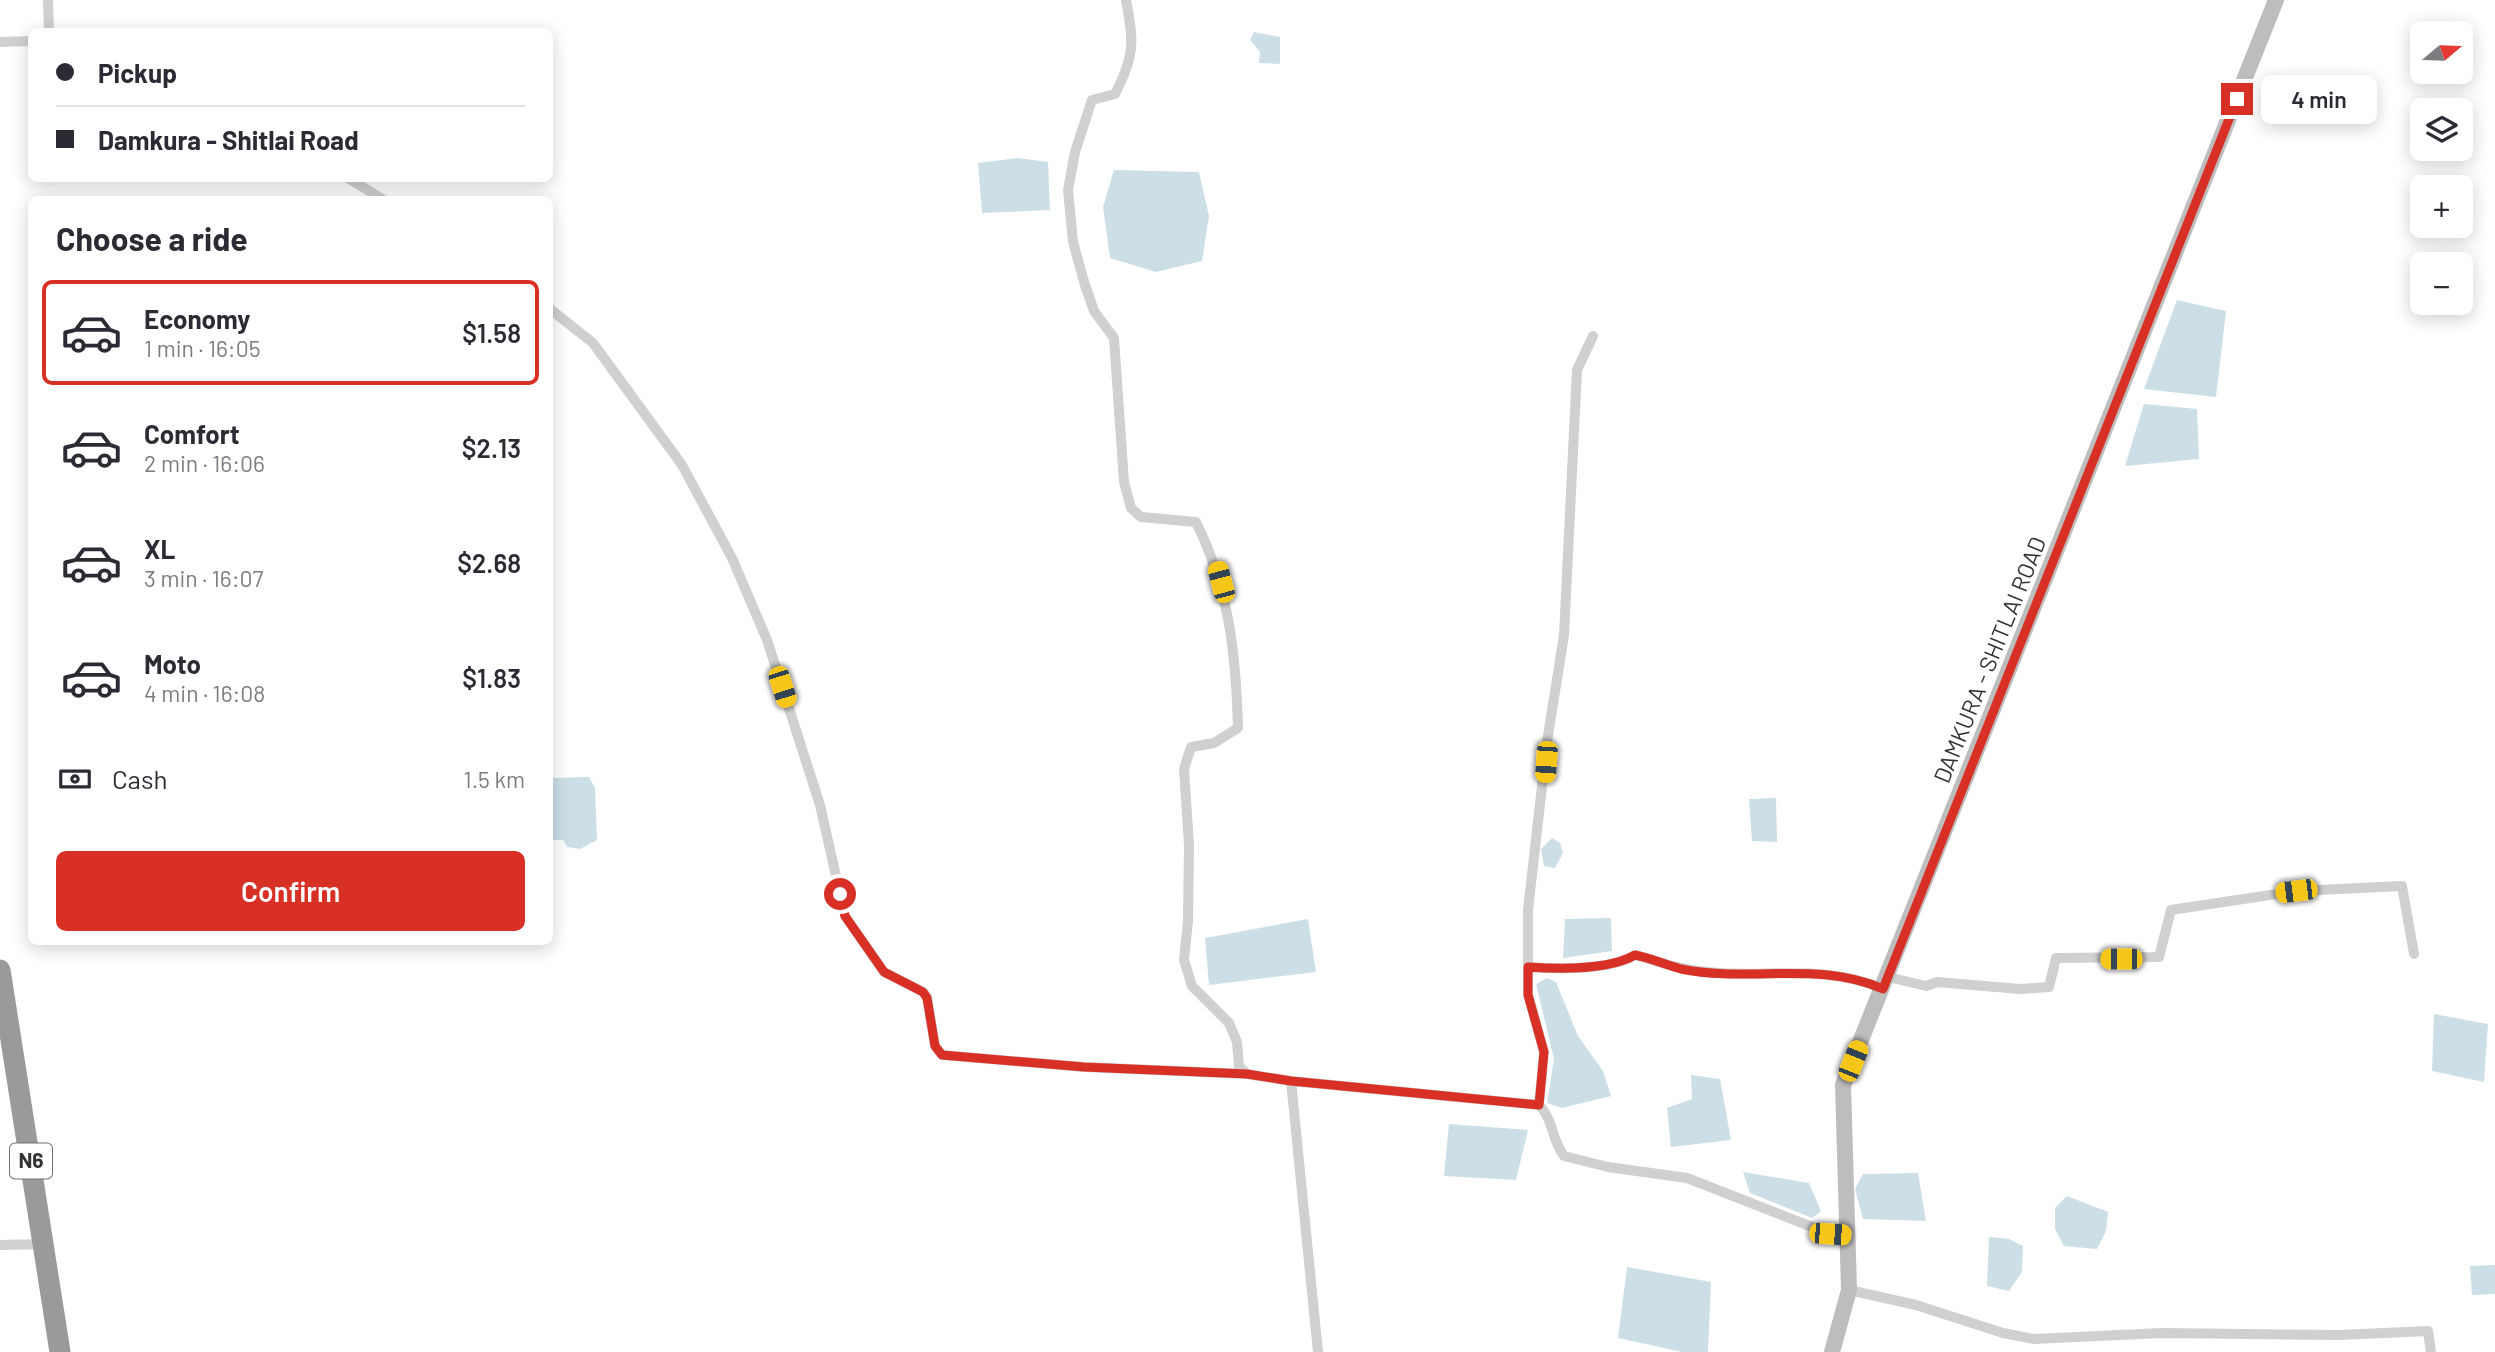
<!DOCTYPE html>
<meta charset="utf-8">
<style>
body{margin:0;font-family:Barlow,sans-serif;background:#f7f7f7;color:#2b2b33;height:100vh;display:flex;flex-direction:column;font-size:26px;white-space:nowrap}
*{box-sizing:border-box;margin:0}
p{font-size:23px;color:#7c7c81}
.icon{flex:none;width:38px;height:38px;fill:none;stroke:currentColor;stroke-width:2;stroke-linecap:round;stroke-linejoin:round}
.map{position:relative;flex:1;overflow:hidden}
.side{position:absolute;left:28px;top:196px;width:525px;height:749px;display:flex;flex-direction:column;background:#fff;border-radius:10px;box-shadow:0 4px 18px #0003}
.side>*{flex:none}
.guide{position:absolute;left:28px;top:28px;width:525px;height:154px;border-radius:10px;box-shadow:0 4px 18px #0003;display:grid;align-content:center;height:154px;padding:0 28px;background:#fff}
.needle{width:46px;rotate:71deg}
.buttons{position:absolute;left:2410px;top:21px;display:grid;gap:14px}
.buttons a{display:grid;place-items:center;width:63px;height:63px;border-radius:10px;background:#fff;box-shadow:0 4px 18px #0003;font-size:35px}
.end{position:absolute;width:32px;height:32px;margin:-16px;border:9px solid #d93025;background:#fff;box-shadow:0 0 0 4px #fff}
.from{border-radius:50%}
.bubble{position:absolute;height:49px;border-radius:10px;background:#fff;box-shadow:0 4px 18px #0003;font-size:23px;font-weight:600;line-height:49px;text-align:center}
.car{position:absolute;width:21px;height:42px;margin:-21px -10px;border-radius:9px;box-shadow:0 0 5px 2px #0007;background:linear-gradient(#f5c518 24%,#345 0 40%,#f5c518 0 76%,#345 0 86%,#f5c518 0)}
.guide b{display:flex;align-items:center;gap:24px;height:66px;font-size:26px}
.guide b+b{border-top:2px solid #e1e1e2}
.guide i{width:18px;height:18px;background:#2b2b33}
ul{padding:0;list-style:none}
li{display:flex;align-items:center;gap:21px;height:105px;margin:0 14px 10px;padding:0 14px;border:4px solid transparent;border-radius:10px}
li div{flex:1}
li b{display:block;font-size:26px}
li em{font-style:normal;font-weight:600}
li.current{border-color:#d93025}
li>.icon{width:63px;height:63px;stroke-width:1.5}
h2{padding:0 28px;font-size:32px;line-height:84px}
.pay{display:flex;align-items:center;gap:18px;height:77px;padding:0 28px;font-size:26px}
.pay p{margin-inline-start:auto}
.primary-button{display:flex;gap:14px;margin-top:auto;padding:14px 28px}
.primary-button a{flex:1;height:80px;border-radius:10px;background:#d93025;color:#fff;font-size:28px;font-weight:600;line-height:80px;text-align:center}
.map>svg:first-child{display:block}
.water{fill:#ccdfe7}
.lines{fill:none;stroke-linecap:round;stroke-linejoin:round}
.street{stroke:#d0d0d0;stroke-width:10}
.secondary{stroke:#bdbdbd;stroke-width:16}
.highway{stroke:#9a9a9a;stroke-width:21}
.route{stroke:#d93025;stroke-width:9}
.labels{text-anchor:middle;stroke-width:7;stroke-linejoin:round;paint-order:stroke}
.shield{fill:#fff;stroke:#707070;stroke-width:2}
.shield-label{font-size:21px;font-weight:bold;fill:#333}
.street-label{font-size:23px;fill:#333;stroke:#fff}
</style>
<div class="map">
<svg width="2495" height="1352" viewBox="0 0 2495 1352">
<rect width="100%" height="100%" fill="#fff"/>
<g class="water">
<path d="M 1254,32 L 1280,37 L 1280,64 L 1259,63 L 1260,52 L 1250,40 Z"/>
<path d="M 1018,158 L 1048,162 L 1050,210 L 982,213 L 978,163 Z"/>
<path d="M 1114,170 L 1199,172 L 1209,216 L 1202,261 L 1156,272 L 1110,258 L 1103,207 Z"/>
<path d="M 2177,300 L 2226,311 L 2216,397 L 2144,389 Z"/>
<path d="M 2144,404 L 2197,409 L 2199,459 L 2125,466 Z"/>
<path d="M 589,777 L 595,788 L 597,840 L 580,849 L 567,847 L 563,840 L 550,840 L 550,778 Z"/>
<path d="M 1776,798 L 1777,842 L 1752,841 L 1749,799 Z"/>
<path d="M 1552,838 L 1560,843 L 1563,853 L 1555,868 L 1544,866 L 1541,849 Z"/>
<path d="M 1611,918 L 1612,951 L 1563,958 L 1565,919 Z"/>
<path d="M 1308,919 L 1316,972 L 1209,985 L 1205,938 Z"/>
<path d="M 1547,978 L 1556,982 L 1578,1036 L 1603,1071 L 1611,1096 L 1562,1108 L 1547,1103 L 1554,1059 L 1536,984 Z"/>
<path d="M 2434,1014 L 2488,1024 L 2484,1082 L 2432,1071 Z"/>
<path d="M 1691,1075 L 1720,1079 L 1731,1140 L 1671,1147 L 1667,1108 L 1692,1099 Z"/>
<path d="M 1449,1124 L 1528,1130 L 1516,1180 L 1444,1176 Z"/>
<path d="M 1743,1172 L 1809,1183 L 1821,1211 L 1812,1218 L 1750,1193 Z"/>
<path d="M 1918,1173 L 1926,1221 L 1863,1219 L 1855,1189 L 1863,1174 Z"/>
<path d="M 2067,1196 L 2108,1212 L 2106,1231 L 2097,1249 L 2064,1246 L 2055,1229 L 2055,1208 Z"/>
<path d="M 1989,1237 L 2009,1239 L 2023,1246 L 2022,1272 L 2009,1291 L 1987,1286 Z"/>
<path d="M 2495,1265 L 2495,1294 L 2472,1295 L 2470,1266 Z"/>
<path d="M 1627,1267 L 1711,1282 L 1708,1352 L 1682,1352 L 1618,1338 Z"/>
</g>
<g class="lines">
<g class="street">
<path d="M 48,0 L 49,32"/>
<path d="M 1126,0 C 1134,42 1135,55 1115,94 L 1092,100 L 1075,152 L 1068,190 L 1073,242 L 1085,285 L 1094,311 L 1114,338 L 1124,482 L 1131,508 L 1141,517 L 1196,522 C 1229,589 1236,654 1238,728 L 1214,743 L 1191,747 L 1184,769 L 1189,845 L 1188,921 L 1184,960 L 1192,986 L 1229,1023 L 1237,1042 L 1239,1066 L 1247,1074 L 1291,1081 L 1539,1105 C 1554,1120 1551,1139 1564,1156 L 1608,1167 L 1687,1178 L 1830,1234 L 1849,1235"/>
<path d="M 0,42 L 32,41"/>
<path d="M 348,178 L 384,200"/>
<path d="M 550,309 L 593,343 L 682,465 L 732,558 L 767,640 L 820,805 L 845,916 L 884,972 L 923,992 L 927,997 L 935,1046 L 942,1055 L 1084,1067 L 1247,1074"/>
<path d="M 1528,967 C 1558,969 1610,970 1635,955 C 1651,959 1666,965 1681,968 C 1748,983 1819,960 1883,989"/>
<path d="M 1888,977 L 1926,986 L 1937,982 L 2020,989 L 2049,987 L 2056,958 L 2159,957 L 2171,910 L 2296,891 L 2402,886 L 2414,954"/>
<path d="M 1291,1081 L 1318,1352"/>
<path d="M 1539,1105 L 1544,1052 L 1528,994 L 1528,910 L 1547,742 L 1564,635 L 1577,370 L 1593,336"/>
<path d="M 0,1245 L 43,1244"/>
<path d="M 1849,1290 L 1916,1305 L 2003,1333 L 2034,1339 L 2162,1333 L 2339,1335 L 2428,1331 L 2431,1352"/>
</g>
<path class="secondary" d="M 1832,1352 L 1849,1290 L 1843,1085 L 2276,0"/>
<path class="highway" d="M 0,970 L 60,1352"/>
</g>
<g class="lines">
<path class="route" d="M 840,894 L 845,916 L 884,972 L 923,992 L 927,998 L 935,1046 L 942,1055 L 1084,1067 L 1247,1074 L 1291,1081 L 1539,1105 L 1544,1052 L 1528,995 L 1528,967 C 1558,969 1609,970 1635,955 C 1651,958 1666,965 1681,969 C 1749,983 1819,960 1883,989 L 2237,99"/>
</g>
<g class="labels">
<rect class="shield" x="10" y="1143.5" width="42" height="35" rx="5"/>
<g class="shield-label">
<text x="31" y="1168">N6</text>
</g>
<g class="street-label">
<text transform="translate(1990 660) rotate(-68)" y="8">DAMKURA - SHITLAI ROAD</text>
</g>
</g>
</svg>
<div class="buttons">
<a><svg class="needle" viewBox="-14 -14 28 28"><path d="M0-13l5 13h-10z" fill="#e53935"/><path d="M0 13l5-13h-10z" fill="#7c7c81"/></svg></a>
<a><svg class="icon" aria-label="layers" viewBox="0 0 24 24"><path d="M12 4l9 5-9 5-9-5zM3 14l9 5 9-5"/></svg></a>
<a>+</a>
<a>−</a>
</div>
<i class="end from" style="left:840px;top:894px"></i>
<i class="end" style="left:2237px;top:99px"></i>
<div class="bubble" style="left:2261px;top:75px;width:116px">4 min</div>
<i class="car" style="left:1221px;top:582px;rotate:345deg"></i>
<i class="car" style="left:782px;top:687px;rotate:162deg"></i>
<i class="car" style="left:1546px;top:762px;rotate:184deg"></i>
<i class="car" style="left:2296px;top:891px;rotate:263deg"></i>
<i class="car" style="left:2121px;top:959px;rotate:270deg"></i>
<i class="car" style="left:1853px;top:1061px;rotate:22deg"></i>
<i class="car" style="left:1830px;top:1234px;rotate:94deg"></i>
<div class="guide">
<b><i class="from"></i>Pickup</b>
<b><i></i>Damkura - Shitlai Road</b>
</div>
<section class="side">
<h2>Choose a ride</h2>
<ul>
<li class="current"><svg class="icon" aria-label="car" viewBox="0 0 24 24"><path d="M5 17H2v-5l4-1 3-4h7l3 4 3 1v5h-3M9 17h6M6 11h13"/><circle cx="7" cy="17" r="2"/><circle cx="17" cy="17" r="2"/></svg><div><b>Economy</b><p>1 min · 16:05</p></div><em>$1.58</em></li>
<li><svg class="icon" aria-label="car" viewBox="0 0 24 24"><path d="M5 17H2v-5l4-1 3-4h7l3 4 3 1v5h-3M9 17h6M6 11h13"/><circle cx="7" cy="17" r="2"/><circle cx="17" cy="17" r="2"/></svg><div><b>Comfort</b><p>2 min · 16:06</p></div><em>$2.13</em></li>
<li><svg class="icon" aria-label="car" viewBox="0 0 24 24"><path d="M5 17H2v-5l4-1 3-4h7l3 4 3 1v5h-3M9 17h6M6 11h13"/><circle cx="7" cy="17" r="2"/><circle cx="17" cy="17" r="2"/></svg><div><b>XL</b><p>3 min · 16:07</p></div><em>$2.68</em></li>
<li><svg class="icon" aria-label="car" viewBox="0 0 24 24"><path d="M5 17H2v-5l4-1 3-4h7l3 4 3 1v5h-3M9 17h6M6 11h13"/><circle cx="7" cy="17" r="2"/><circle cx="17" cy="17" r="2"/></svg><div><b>Moto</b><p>4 min · 16:08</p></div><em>$1.83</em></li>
</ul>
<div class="pay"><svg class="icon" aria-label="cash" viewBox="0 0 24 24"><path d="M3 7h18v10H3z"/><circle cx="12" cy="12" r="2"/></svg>Cash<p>1.5 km</p></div>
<div class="primary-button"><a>Confirm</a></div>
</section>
</div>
